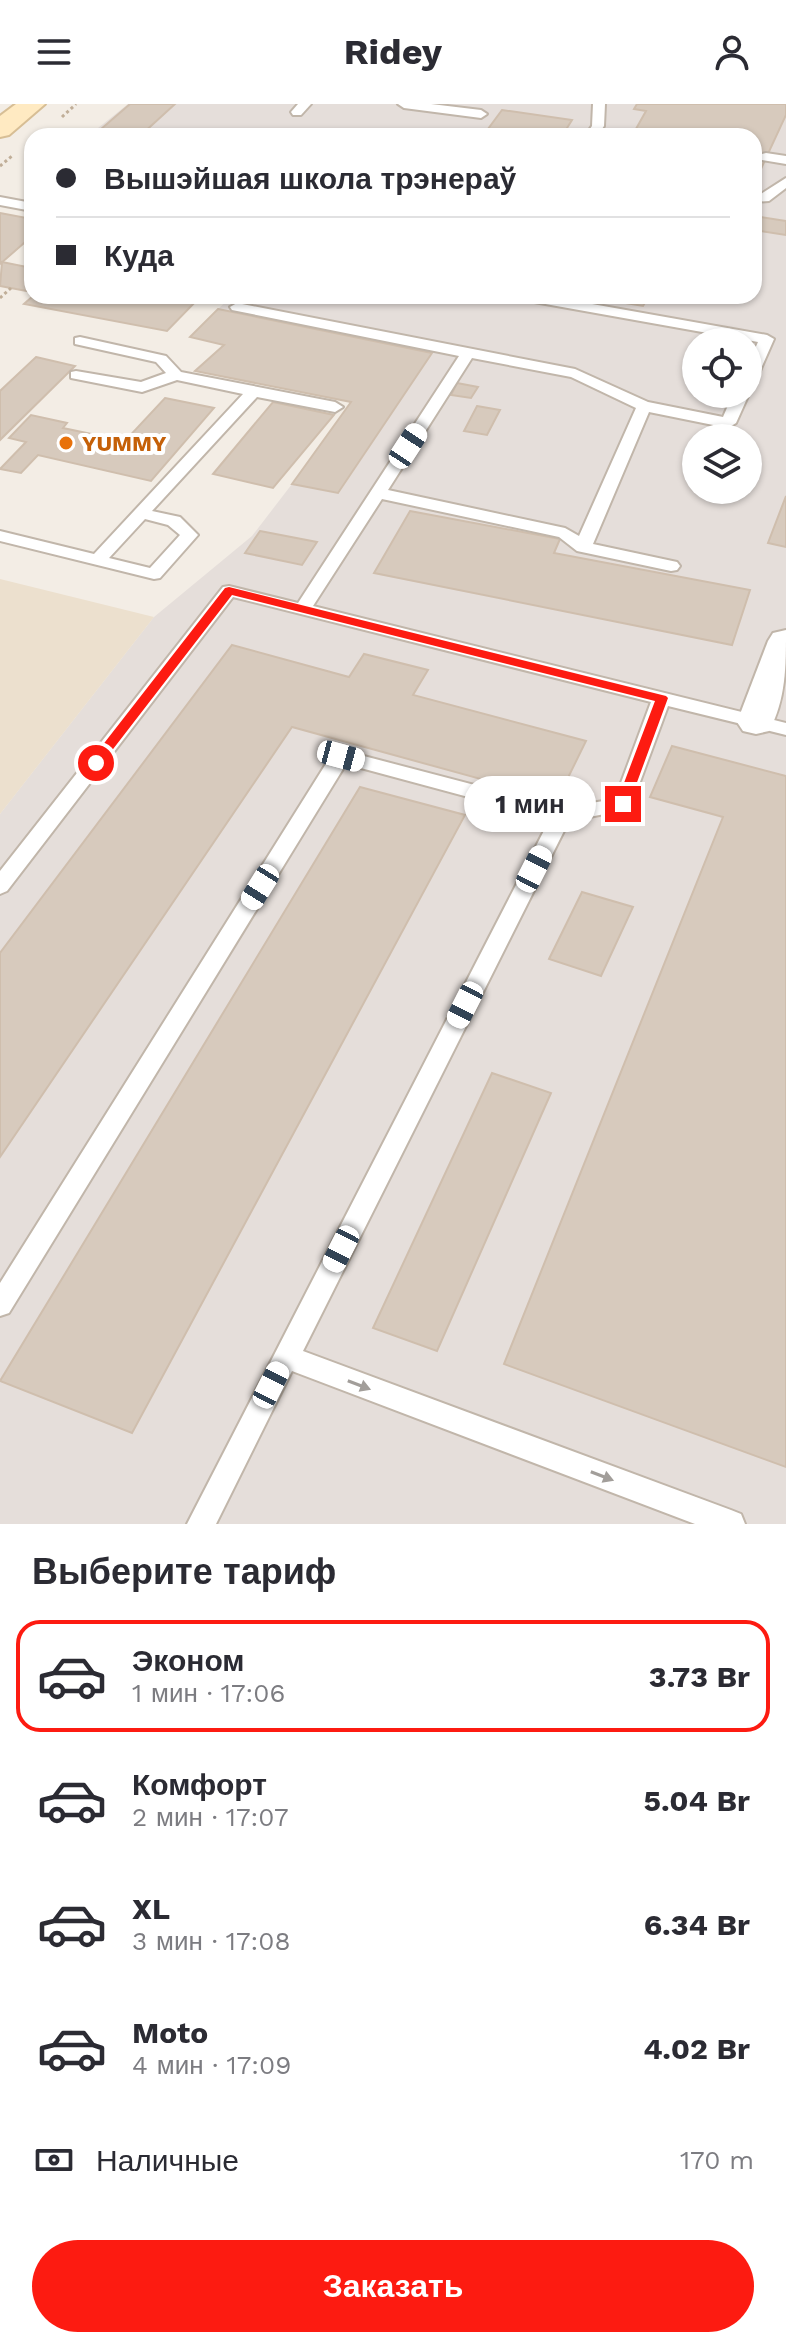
<!DOCTYPE html>
<html lang="ru">
<meta charset="utf-8">
<style>
body{margin:0;font-family:"Work Sans",sans-serif;background:#f7f7f7;color:#2b2b33;height:100vh;display:flex;flex-direction:column;font-size:30px;white-space:nowrap}
*{box-sizing:border-box;margin:0}
p{font-size:26px;color:#7c7c81}
.icon{flex:none;width:44px;height:44px;fill:none;stroke:currentColor;stroke-width:2;stroke-linecap:round;stroke-linejoin:round}
.map{position:relative;height:1420px;overflow:hidden}
.side{display:flex;flex-direction:column;background:#fff;flex:1}
.side>*{flex:none}
.top-card{position:absolute;left:24px;top:24px;width:738px;height:176px;border-radius:24px;box-shadow:0 2px 6px #0004;display:grid;align-content:center;height:176px;padding:0 32px;background:#fff}
.controls{position:absolute;left:682px;top:224px;display:grid;gap:16px}
.controls a{display:grid;place-items:center;width:80px;height:80px;border-radius:50%;background:#fff;box-shadow:0 2px 6px #0004;font-size:40px}
.end{position:absolute;width:36px;height:36px;margin:-18px;border:10px solid #fd1b11;background:#fff;box-shadow:0 0 0 4px #fff}
.from{border-radius:50%}
.bubble{position:absolute;height:56px;border-radius:28px;background:#fff;box-shadow:0 2px 6px #0004;font-size:26px;font-weight:700;line-height:56px;text-align:center}
.car{position:absolute;width:24px;height:48px;margin:-24px -12px;border-radius:10px;box-shadow:0 0 6px 2px #0007;background:linear-gradient(#fff 24%,#345 0 40%,#fff 0 76%,#345 0 86%,#fff 0)}
.top-card b{display:flex;align-items:center;gap:28px;height:76px;font-size:30px}
.top-card b+b{border-top:2px solid #e1e1e2}
.top-card i{width:20px;height:20px;background:#2b2b33}
ul{padding:0;list-style:none}
li{display:flex;align-items:center;gap:24px;height:112px;margin:0 16px 12px;padding:0 16px;border:4px solid transparent;border-radius:24px}
li div{flex:1}
li b{display:block;font-size:30px}
li em{font-style:normal;font-weight:700}
li.selected{border-color:#fd1b11}
li>.icon{width:72px;height:72px;stroke-width:1.5}
h2{padding:0 32px;font-size:36px;line-height:96px}
.pay{display:flex;align-items:center;gap:20px;height:88px;padding:0 32px;font-size:30px}
.pay p{margin-inline-start:auto}
.cta{display:flex;gap:16px;margin-top:auto;padding:16px 32px}
.cta a{flex:1;height:92px;border-radius:48px;background:#fd1b11;color:#fff;font-size:32px;font-weight:700;line-height:92px;text-align:center}
header{display:flex;justify-content:space-between;align-items:center;height:104px;padding:0 32px;background:#fff;font-size:36px;font-weight:700}
.map>svg:first-child{display:block}
.industrial{fill:#e5deda;fill-rule:evenodd}
.education{fill:#ece0ce}
.building{fill:#d7cabd;stroke:#cfbead;stroke-width:2}
.lines{fill:none;stroke-linecap:round;stroke-linejoin:round}
.lane-casing{stroke:#c1b6aa;stroke-width:4}
.street-casing{stroke:#c1b6aa;stroke-width:4}
.secondary-casing{stroke:#d7be95;stroke-width:4}
.path{stroke:#c0ae98;stroke-width:3;stroke-dasharray:3 3;stroke-linecap:butt}
.lane{fill:#fff;fill-rule:evenodd}
.street{fill:#fff;fill-rule:evenodd}
.secondary{fill:#ffeac2;fill-rule:evenodd}
.oneway{fill:#a29e9a}
.route{fill:#fd1b11}
.food-dot{fill:#e8710a;stroke:#fff;stroke-width:3}
.labels{text-anchor:middle;stroke-width:8;stroke-linejoin:round;paint-order:stroke}
.far-food-label{font-size:22px;font-weight:bold;fill:#c56008;stroke:#fff;text-anchor:start}
</style>
<header><svg class="icon" aria-label="menu" viewBox="0 0 24 24"><path d="M4 6h16M4 12h16M4 18h16"/></svg>Ridey<svg class="icon" aria-label="person" viewBox="0 0 24 24"><circle cx="12" cy="8" r="4"/><path d="M4 21q1-7 8-7t8 7"/></svg></header>
<div class="map">
<svg width="786" height="1420" viewBox="0 0 786 1420">
<rect width="100%" height="100%" fill="#f3ede5"/>
<path class="industrial" d="M 128,0 L 786,0 L 786,1420 L 0,1420 L 0,710 L 154,513 L 252,432 L 292,380 L 339,389 L 431,250 L 218,205 L 232,192 L 754,192 L 754,32 L 88,32 ZM 696,238 L 748,238 L 748,290 L 696,290 ZM 696,334 L 748,334 L 748,386 L 696,386 Z"/>
<path class="education" d="M 0,475 L 154,513 L 0,710 Z"/>
<g class="building">
<path d="M 130,0 L 175,0 L 140,32 L 93,32 Z"/>
<path d="M 637,0 L 786,0 L 786,11 L 759,69 L 754,68 L 754,32 L 632,32 L 646,7 L 634,5 Z"/>
<path d="M 502,6 L 572,16 L 562,32 L 534,32 L 488,25 Z"/>
<path d="M 304,25 L 353,32 L 299,32 Z"/>
<path d="M 0,109 L 32,115 L 32,132 L 0,160 Z"/>
<path d="M 754,112 L 786,117 L 786,131 L 754,126 Z"/>
<path d="M 2,158 L 32,164 L 32,188 L 0,182 Z"/>
<path d="M 33,192 L 201,192 L 167,227 L 24,200 Z"/>
<path d="M 583,192 L 649,192 L 643,202 Z"/>
<path d="M 218,205 L 432,249 L 338,389 L 292,380 L 351,298 L 195,267 L 224,241 L 190,233 Z"/>
<path d="M 36,253 L 75,262 L 0,336 L 0,287 Z"/>
<path d="M 457,279 L 478,283 L 471,294 L 451,291 Z"/>
<path d="M 165,294 L 214,304 L 151,377 L 38,351 L 21,369 L 0,365 L 26,338 L 9,334 L 31,311 L 67,319 L 63,324 L 125,337 Z"/>
<path d="M 273,298 L 334,311 L 273,384 L 213,370 Z"/>
<path d="M 477,302 L 500,306 L 487,331 L 464,327 Z"/>
<path d="M 786,392 L 786,443 L 768,439 Z"/>
<path d="M 410,407 L 560,435 L 554,449 L 750,486 L 732,541 L 374,469 Z"/>
<path d="M 260,427 L 317,438 L 302,461 L 245,449 Z"/>
<path d="M 232,541 L 349,573 L 364,550 L 428,566 L 413,591 L 586,637 L 557,696 L 292,623 L 0,1053 L 0,849 Z"/>
<path d="M 672,642 L 786,672 L 786,1363 L 504,1260 L 723,713 L 650,693 Z"/>
<path d="M 360,683 L 465,711 L 132,1329 L 0,1277 Z"/>
<path d="M 582,788 L 633,803 L 601,872 L 549,855 Z"/>
<path d="M 492,969 L 551,989 L 437,1247 L 373,1224 Z"/>
</g>
<g class="lines">
<defs>
<g id="lane">
<path d="M 298,0 L 311,0 L 301,11 L 293,11 L 291,8 Z"/>
<path d="M 398,0 L 431,0 L 481,6 L 487,10 L 481,14 L 404,4 Z"/>
<path d="M 593,0 L 605,0 L 604,22 L 597,32 L 585,32 L 592,22 Z"/>
<path d="M 766,49 L 786,52 L 786,60 L 762,56 L 762,50 Z"/>
<path d="M 786,74 L 786,84 L 769,97 L 754,98 L 754,90 L 761,90 Z"/>
<path d="M 0,93 L 32,99 L 32,107 L 0,101 Z"/>
<path d="M 516,192 L 547,192 L 767,231 L 774,235 L 756,276 L 748,281 L 748,260 L 758,238 L 523,196 Z"/>
<path d="M 237,199 L 575,265 L 648,298 L 723,313 L 733,290 L 749,290 L 736,319 L 728,324 L 649,308 L 593,440 L 677,458 L 680,462 L 677,466 L 671,467 L 577,447 L 559,433 L 382,395 L 313,502 L 786,619 L 786,631 L 668,602 L 630,705 L 569,717 L 303,1247 L 731,1406 L 741,1410 L 745,1420 L 695,1420 L 292,1267 L 216,1420 L 187,1420 L 550,715 L 346,660 L 9,1209 L 0,1212 L 0,1179 L 334,647 L 341,646 L 562,704 L 615,695 L 651,598 L 233,493 L 7,787 L 0,790 L 0,767 L 223,483 L 229,482 L 298,499 L 459,252 L 232,206 L 230,203 ZM 472,254 L 571,273 L 636,304 L 579,432 L 565,424 L 388,386 Z"/>
<path d="M 80,233 L 166,252 L 181,268 L 335,298 L 343,303 L 335,308 L 257,293 L 152,407 L 180,413 L 198,431 L 160,474 L 154,475 L 0,437 L 0,427 L 94,450 L 243,290 L 177,276 L 142,288 L 71,274 L 71,268 L 76,267 L 141,278 L 166,269 L 156,258 L 75,240 L 75,234 ZM 145,415 L 168,421 L 180,431 L 150,464 L 109,454 Z"/>
</g>
<path id="street" d="M 786,526 C 786,562 786,595 769,627 L 756,630 L 743,627 L 737,618 L 768,537 L 773,529 Z"/>
<path id="secondary" d="M 16,0 L 45,0 L 9,31 L 0,33 L 0,12 Z"/>
</defs>
<use href="#lane" class="lane-casing"/>
<use href="#street" class="street-casing"/>
<use href="#secondary" class="secondary-casing"/>
<g class="path">
<path d="M 62,13 L 76,0"/>
<path d="M 0,62 L 12,52"/>
<path d="M 0,194 L 11,184"/>
</g>
<use href="#lane" class="lane"/>
<use href="#street" class="street"/>
<use href="#secondary" class="secondary"/>
</g>
<defs><path id="oneway-solid" d="M-6-.8H1V-3.2L6.5 0L1 3.2V.8H-6Z" transform="scale(2)"/></defs>
<g class="oneway">
<use href="#oneway-solid" transform="translate(359 1281) rotate(21)"/>
<use href="#oneway-solid" transform="translate(602 1372) rotate(21)"/>
</g>
<path class="route" d="M 229,483 L 666,592 L 668,594 L 629,700 L 623,705 L 616,700 L 655,597 L 232,491 L 100,662 L 91,662 L 91,656 L 225,484 Z"/>
<circle class="food-dot" cx="66" cy="339" r="8"/>
<g class="labels">
<g class="far-food-label">
<text x="82" y="347">YUMMY</text>
</g>
</g>
</svg>
<div class="controls">
<a><svg class="icon" aria-label="locate" viewBox="0 0 24 24"><circle cx="12" cy="12" r="6"/><path d="M12 2v4M12 18v4M2 12h4M18 12h4"/></svg></a>
<a><svg class="icon" aria-label="layers" viewBox="0 0 24 24"><path d="M12 4l9 5-9 5-9-5zM3 14l9 5 9-5"/></svg></a>
</div>
<i class="end from" style="left:96px;top:659px"></i>
<i class="end" style="left:623px;top:700px"></i>
<div class="bubble" style="left:464px;top:672px;width:132px">1 мин</div>
<i class="car" style="left:408px;top:342px;rotate:33deg"></i>
<i class="car" style="left:341px;top:652px;rotate:105deg"></i>
<i class="car" style="left:534px;top:765px;rotate:27deg"></i>
<i class="car" style="left:260px;top:783px;rotate:212deg"></i>
<i class="car" style="left:465px;top:901px;rotate:207deg"></i>
<i class="car" style="left:341px;top:1145px;rotate:207deg"></i>
<i class="car" style="left:271px;top:1281px;rotate:27deg"></i>
<div class="top-card">
<b><i class="from"></i>Вышэйшая школа трэнераў</b>
<b><i></i>Куда</b>
</div>
</div>
<section class="side">
<h2>Выберите тариф</h2>
<ul>
<li class="selected"><svg class="icon" aria-label="car" viewBox="0 0 24 24"><path d="M5 17H2v-5l4-1 3-4h7l3 4 3 1v5h-3M9 17h6M6 11h13"/><circle cx="7" cy="17" r="2"/><circle cx="17" cy="17" r="2"/></svg><div><b>Эконом</b><p>1 мин · 17:06</p></div><em>3.73 Br</em></li>
<li><svg class="icon" aria-label="car" viewBox="0 0 24 24"><path d="M5 17H2v-5l4-1 3-4h7l3 4 3 1v5h-3M9 17h6M6 11h13"/><circle cx="7" cy="17" r="2"/><circle cx="17" cy="17" r="2"/></svg><div><b>Комфорт</b><p>2 мин · 17:07</p></div><em>5.04 Br</em></li>
<li><svg class="icon" aria-label="car" viewBox="0 0 24 24"><path d="M5 17H2v-5l4-1 3-4h7l3 4 3 1v5h-3M9 17h6M6 11h13"/><circle cx="7" cy="17" r="2"/><circle cx="17" cy="17" r="2"/></svg><div><b>XL</b><p>3 мин · 17:08</p></div><em>6.34 Br</em></li>
<li><svg class="icon" aria-label="car" viewBox="0 0 24 24"><path d="M5 17H2v-5l4-1 3-4h7l3 4 3 1v5h-3M9 17h6M6 11h13"/><circle cx="7" cy="17" r="2"/><circle cx="17" cy="17" r="2"/></svg><div><b>Moto</b><p>4 мин · 17:09</p></div><em>4.02 Br</em></li>
</ul>
<div class="pay"><svg class="icon" aria-label="cash" viewBox="0 0 24 24"><path d="M3 7h18v10H3z"/><circle cx="12" cy="12" r="2"/></svg>Наличные<p>170 m</p></div>
<div class="cta"><a>Заказать</a></div>
</section>
